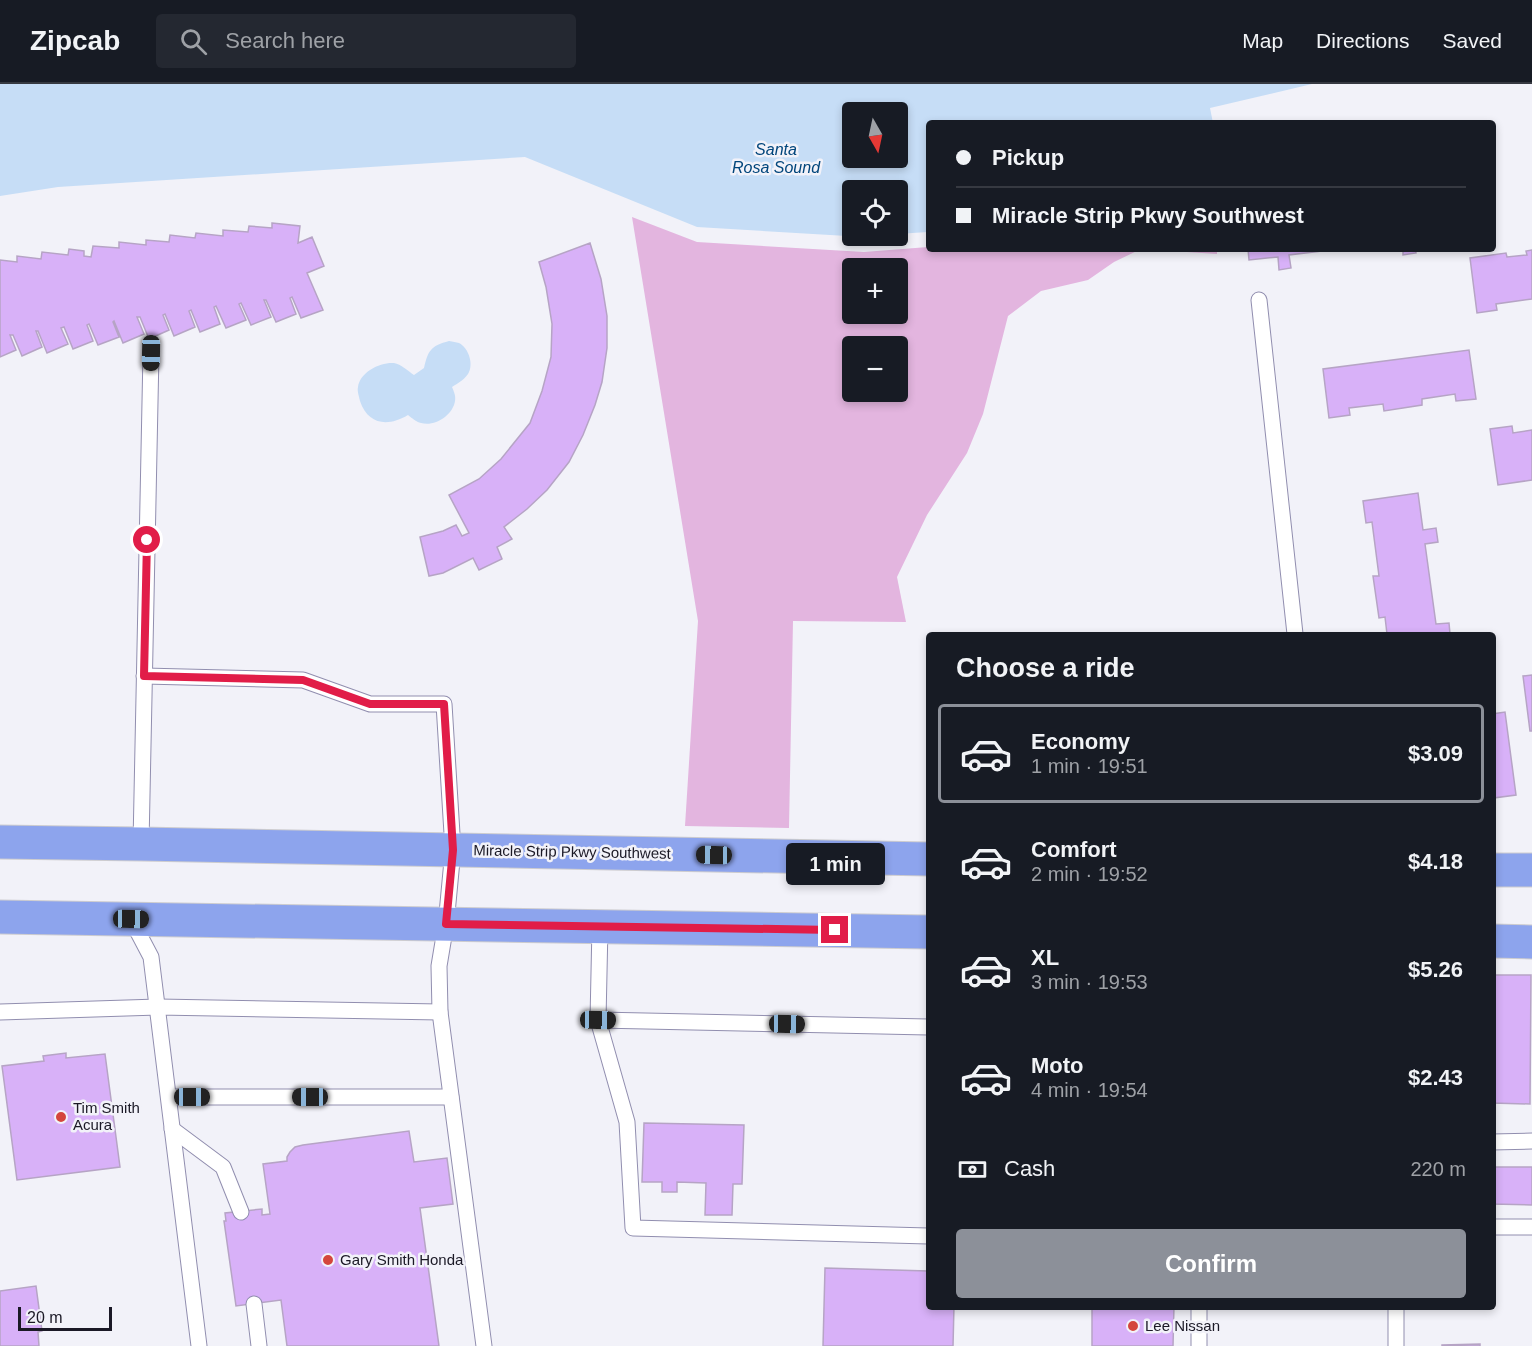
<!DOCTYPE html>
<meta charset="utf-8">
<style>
body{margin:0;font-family:Helvetica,sans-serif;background:#242831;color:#f1f3f6;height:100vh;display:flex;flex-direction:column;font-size:22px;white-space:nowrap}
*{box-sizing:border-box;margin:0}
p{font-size:20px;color:#9ea1a6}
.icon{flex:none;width:33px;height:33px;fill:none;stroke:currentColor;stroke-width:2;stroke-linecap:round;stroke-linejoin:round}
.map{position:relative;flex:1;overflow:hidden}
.details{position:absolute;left:926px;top:548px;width:570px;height:678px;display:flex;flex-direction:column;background:#171b24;border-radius:6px;box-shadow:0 3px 9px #0003}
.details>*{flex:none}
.banner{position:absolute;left:926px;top:36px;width:570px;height:132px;border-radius:6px;box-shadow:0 3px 9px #0003;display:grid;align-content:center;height:132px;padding:0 30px;background:#171b24}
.needle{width:39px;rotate:171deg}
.controls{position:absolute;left:842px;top:18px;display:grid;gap:12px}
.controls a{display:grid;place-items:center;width:66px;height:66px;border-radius:6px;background:#171b24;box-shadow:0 3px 9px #0003;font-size:30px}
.scale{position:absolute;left:18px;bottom:15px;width:94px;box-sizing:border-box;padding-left:6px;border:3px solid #1b1926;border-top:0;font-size:16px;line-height:21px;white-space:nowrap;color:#1b1926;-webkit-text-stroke:4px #f2f2f9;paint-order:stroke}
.end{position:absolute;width:27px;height:27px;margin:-14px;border:8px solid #e11d48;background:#fff;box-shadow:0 0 0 3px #fff}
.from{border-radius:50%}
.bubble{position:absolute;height:42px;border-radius:6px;background:#171b24;box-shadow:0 3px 9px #0003;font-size:20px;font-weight:600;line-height:42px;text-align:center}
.car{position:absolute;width:18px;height:36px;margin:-18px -9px;border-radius:8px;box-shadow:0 0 4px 2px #0007;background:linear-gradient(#222 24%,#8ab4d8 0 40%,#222 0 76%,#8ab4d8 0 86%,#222 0)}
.banner b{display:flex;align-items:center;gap:21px;height:57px;font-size:22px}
.banner b+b{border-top:2px solid #363941}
.banner i{width:15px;height:15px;background:#f1f3f6}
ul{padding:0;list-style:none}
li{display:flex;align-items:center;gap:18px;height:99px;margin:0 12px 9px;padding:0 18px;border:3px solid transparent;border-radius:6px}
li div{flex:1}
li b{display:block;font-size:22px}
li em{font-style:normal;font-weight:600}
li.current{border-color:#8c9099}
li>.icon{width:54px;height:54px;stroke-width:1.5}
h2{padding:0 30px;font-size:27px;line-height:72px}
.pay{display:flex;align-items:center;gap:15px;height:66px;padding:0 30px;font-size:22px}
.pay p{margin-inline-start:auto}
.cta{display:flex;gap:12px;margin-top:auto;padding:12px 30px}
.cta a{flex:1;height:69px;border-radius:6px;background:#8c9099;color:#fff;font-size:24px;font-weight:600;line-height:69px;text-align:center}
header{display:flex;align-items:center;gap:36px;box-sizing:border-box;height:84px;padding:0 30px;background:#171b24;border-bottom:2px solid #363941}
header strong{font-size:28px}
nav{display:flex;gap:33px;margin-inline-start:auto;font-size:21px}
.search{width:420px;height:54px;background:#242831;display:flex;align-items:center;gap:15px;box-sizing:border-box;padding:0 21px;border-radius:6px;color:#9ea1a6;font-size:22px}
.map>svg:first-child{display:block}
.green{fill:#e3b5df;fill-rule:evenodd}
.water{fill:#c6ddf6;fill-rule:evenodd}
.building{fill:#d8b1f8;stroke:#b6a4c5;stroke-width:1.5}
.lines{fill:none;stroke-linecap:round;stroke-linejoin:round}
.lane-casing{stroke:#918eaf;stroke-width:17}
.highway-casing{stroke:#cdcccf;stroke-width:35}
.lane{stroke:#fff;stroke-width:15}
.highway{stroke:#8da4ed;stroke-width:33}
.route{stroke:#e11d48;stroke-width:8}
.poi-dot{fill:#d4463c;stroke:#f2f2f9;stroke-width:2}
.labels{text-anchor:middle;stroke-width:5;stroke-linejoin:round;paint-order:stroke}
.street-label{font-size:15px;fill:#1b1926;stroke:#f2f2f9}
.poi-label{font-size:15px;fill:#1b1926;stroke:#f2f2f9;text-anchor:start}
.water-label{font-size:16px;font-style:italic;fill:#01457b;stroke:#f2f2f9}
</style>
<header>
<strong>Zipcab</strong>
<div class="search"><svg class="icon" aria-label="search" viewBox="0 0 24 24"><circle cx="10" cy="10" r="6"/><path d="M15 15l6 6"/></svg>Search here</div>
<nav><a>Map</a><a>Directions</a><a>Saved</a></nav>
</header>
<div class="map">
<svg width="1532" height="1262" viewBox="0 0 1532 1262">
<rect width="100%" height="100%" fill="#f2f2f9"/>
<path class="green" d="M 632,133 L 697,158 L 864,168 L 928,163 L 928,165 L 1217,165 L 1217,170 L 1141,165 L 1114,178 L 1088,196 L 1041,207 L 1008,232 L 983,330 L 967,369 L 927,431 L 897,493 L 906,538 L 793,537 L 789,744 L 685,742 L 698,537 ZM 852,184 L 897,184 L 897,230 L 852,230 ZM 852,262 L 897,262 L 897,308 L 852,308 Z"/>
<g class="water">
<path d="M 0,0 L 1312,0 L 1210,24 L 1213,39 L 928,39 L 928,148 L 897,150 L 897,106 L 852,106 L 852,152 L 878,152 L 864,153 L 697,143 L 525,73 L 58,103 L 0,112 ZM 852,28 L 897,28 L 897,74 L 852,74 Z"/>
<path d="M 449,257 C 453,258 456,258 459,259 C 469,264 474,281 468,290 C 464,296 458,299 452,303 C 454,308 456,312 455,317 C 453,331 435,343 421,339 C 416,338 412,334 408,331 C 388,343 368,341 360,317 C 359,312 357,307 358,303 C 360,288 380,278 394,279 C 401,280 408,287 414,291 L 424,284 C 428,266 431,262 449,257 Z"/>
</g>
<g class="building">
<path d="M 272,139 L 300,142 L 298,159 L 312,153 L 324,182 L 307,189 L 323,226 L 301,234 L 292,213 L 290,214 L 296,230 L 276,238 L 266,216 L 264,216 L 271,233 L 251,241 L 241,219 L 239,220 L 246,236 L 226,244 L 216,222 L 214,223 L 220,240 L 200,248 L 191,226 L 189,227 L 195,243 L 174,252 L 165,230 L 163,231 L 169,246 L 149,255 L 140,233 L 137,233 L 144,250 L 123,259 L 114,237 L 113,238 L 119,253 L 98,261 L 89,240 L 87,241 L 93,257 L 73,265 L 64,243 L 61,244 L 68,260 L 47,269 L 38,247 L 36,247 L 42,263 L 22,272 L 13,251 L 10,251 L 16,266 L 0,273 L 0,176 L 17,178 L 17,172 L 41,175 L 42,168 L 68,171 L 69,165 L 84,167 L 84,172 L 91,173 L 93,162 L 119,164 L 119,158 L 146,161 L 146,156 L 169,158 L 170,151 L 195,154 L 196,149 L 223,152 L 223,146 L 248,148 L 249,142 L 272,144 Z"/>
<path d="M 590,159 L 601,195 L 607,232 L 607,264 L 602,298 L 595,321 L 583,351 L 569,378 L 547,406 L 527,425 L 504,443 L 512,455 L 497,463 L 502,475 L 479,486 L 473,474 L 443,489 L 429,492 L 420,453 L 443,447 L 456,441 L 462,452 L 469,449 L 449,411 L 479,395 L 501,375 L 530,339 L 542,307 L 551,273 L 552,240 L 546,203 L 539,178 Z"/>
<path d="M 1248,165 L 1339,165 L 1289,171 L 1291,184 L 1279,186 L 1278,173 L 1249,176 Z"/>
<path d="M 1403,165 L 1415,165 L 1416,169 L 1403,171 Z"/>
<path d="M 1532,166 L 1532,215 L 1496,220 L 1497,226 L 1477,229 L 1470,174 L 1506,169 L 1507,173 L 1527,171 L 1526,167 Z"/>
<path d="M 1469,266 L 1476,315 L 1456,317 L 1455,310 L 1422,315 L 1422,321 L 1384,327 L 1383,320 L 1349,324 L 1350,331 L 1329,334 L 1323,285 Z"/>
<path d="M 1512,342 L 1513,349 L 1532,346 L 1532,396 L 1498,401 L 1490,345 Z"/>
<path d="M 1418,409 L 1423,446 L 1436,444 L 1438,458 L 1425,460 L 1436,540 L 1449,539 L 1450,550 L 1387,550 L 1385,533 L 1379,534 L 1373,492 L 1379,492 L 1372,438 L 1366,439 L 1363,417 Z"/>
<path d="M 1532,591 L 1532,647 L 1530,647 L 1523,592 Z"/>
<path d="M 1505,628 L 1516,711 L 1494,714 L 1495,720 L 1492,721 L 1492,630 Z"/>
<path d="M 1492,891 L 1531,891 L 1530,1020 L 1492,1019 Z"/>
<path d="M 66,969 L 66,974 L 105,970 L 120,1083 L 17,1096 L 2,982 L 44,977 L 43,972 Z"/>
<path d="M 644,1039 L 744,1041 L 742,1100 L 733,1100 L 732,1131 L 705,1131 L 706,1099 L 677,1098 L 677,1108 L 662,1108 L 662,1098 L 642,1098 Z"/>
<path d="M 409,1047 L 414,1078 L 447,1074 L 453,1120 L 420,1124 L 439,1262 L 287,1262 L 281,1216 L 236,1222 L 224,1137 L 226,1137 L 225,1129 L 262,1125 L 262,1131 L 270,1130 L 263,1080 L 287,1077 L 287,1073 L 290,1068 L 295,1063 L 303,1061 Z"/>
<path d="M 1492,1083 L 1532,1083 L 1532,1121 L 1492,1120 Z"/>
<path d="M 825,1184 L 928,1187 L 928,1222 L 954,1222 L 953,1262 L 823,1262 Z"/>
<path d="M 36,1202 L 42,1247 L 38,1248 L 39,1262 L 0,1262 L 0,1207 Z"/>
<path d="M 1092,1222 L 1174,1222 L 1173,1262 L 1092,1262 Z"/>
<path d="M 1480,1260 L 1480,1262 L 1442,1262 L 1442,1261 Z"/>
</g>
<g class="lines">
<defs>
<g id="lane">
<path d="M 1259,216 L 1295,550"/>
<path d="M 144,592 L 303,596 L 370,620 L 444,620 L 453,766 L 446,840 L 439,882 L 440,928 L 484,1262"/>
<path d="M 141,760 L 151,269"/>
<path d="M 131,835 L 151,873 L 199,1262"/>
<path d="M 600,842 L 598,936 L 928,943"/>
<path d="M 0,928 L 158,923 L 440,928"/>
<path d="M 598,936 L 627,1038 L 633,1144 L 928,1152"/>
<path d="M 169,1013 L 451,1013"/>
<path d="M 172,1045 L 223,1083 L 241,1128"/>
<path d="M 1492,1058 L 1532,1057"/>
<path d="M 1492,1143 L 1532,1143"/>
<path d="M 254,1220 L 259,1262"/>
<path d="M 1199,1222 L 1199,1262"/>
<path d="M 1396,1222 L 1396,1262"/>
</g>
<g id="highway">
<path d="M 0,758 L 141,760 L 928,775"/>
<path d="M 1492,786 L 1532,786"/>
<path d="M 0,833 L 928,848"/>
<path d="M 1492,857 L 1532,858"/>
</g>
</defs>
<use href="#lane" class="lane-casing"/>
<use href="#highway" class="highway-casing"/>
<use href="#lane" class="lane"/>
<use href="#highway" class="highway"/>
</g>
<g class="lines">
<path class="route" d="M 147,456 L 144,592 L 303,596 L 370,620 L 444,620 L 453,766 L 446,840 L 835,846"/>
</g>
<g class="poi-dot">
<circle cx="61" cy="1033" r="6"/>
<circle cx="328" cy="1176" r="6"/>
<circle cx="1133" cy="1242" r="6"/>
</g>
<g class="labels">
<g class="street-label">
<text transform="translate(572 768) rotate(1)" y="5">Miracle Strip Pkwy Southwest</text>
</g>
<g class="poi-label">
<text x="73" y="1029">Tim Smith<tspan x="73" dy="17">Acura</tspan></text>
<text x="340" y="1181">Gary Smith Honda</text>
<text x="1145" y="1247">Lee Nissan</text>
</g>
<g class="water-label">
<text x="776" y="71">Santa<tspan x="776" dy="18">Rosa Sound</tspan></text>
</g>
</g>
</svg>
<div class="controls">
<a><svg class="needle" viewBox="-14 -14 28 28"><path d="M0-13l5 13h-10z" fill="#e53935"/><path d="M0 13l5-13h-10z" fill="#9ea1a6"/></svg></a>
<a><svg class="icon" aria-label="locate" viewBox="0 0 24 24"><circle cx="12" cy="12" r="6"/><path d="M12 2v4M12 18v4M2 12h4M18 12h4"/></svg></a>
<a>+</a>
<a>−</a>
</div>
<div class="scale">20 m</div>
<i class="end from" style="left:147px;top:456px"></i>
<i class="end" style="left:835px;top:846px"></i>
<div class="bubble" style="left:786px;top:759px;width:99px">1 min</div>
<i class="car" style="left:151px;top:269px;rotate:181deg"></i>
<i class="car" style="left:714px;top:771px;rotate:271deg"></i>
<i class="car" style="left:131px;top:835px;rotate:91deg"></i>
<i class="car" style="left:598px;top:936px;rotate:91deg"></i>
<i class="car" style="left:787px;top:940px;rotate:91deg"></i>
<i class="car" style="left:192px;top:1013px;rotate:90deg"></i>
<i class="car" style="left:310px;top:1013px;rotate:270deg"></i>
<div class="banner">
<b><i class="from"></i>Pickup</b>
<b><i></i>Miracle Strip Pkwy Southwest</b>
</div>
<section class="details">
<h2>Choose a ride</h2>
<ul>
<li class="current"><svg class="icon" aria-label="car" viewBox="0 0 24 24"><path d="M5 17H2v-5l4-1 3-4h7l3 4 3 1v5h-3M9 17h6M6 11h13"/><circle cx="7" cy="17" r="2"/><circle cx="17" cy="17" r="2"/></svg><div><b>Economy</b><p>1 min · 19:51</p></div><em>$3.09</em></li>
<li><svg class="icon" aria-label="car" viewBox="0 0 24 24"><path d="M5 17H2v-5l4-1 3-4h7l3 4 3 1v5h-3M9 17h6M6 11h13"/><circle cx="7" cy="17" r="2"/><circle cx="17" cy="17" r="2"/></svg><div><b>Comfort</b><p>2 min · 19:52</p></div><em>$4.18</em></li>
<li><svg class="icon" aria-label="car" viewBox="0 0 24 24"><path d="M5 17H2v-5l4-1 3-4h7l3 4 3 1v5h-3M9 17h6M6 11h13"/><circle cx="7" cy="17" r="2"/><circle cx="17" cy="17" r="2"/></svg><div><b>XL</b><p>3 min · 19:53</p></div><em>$5.26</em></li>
<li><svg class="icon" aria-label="car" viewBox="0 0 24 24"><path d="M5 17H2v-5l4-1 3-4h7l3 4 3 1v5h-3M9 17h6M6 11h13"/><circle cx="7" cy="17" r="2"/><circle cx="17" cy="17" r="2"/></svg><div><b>Moto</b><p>4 min · 19:54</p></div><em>$2.43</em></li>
</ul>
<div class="pay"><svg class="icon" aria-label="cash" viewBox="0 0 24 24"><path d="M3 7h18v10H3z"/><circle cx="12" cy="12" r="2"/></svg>Cash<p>220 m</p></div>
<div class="cta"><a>Confirm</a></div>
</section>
</div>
